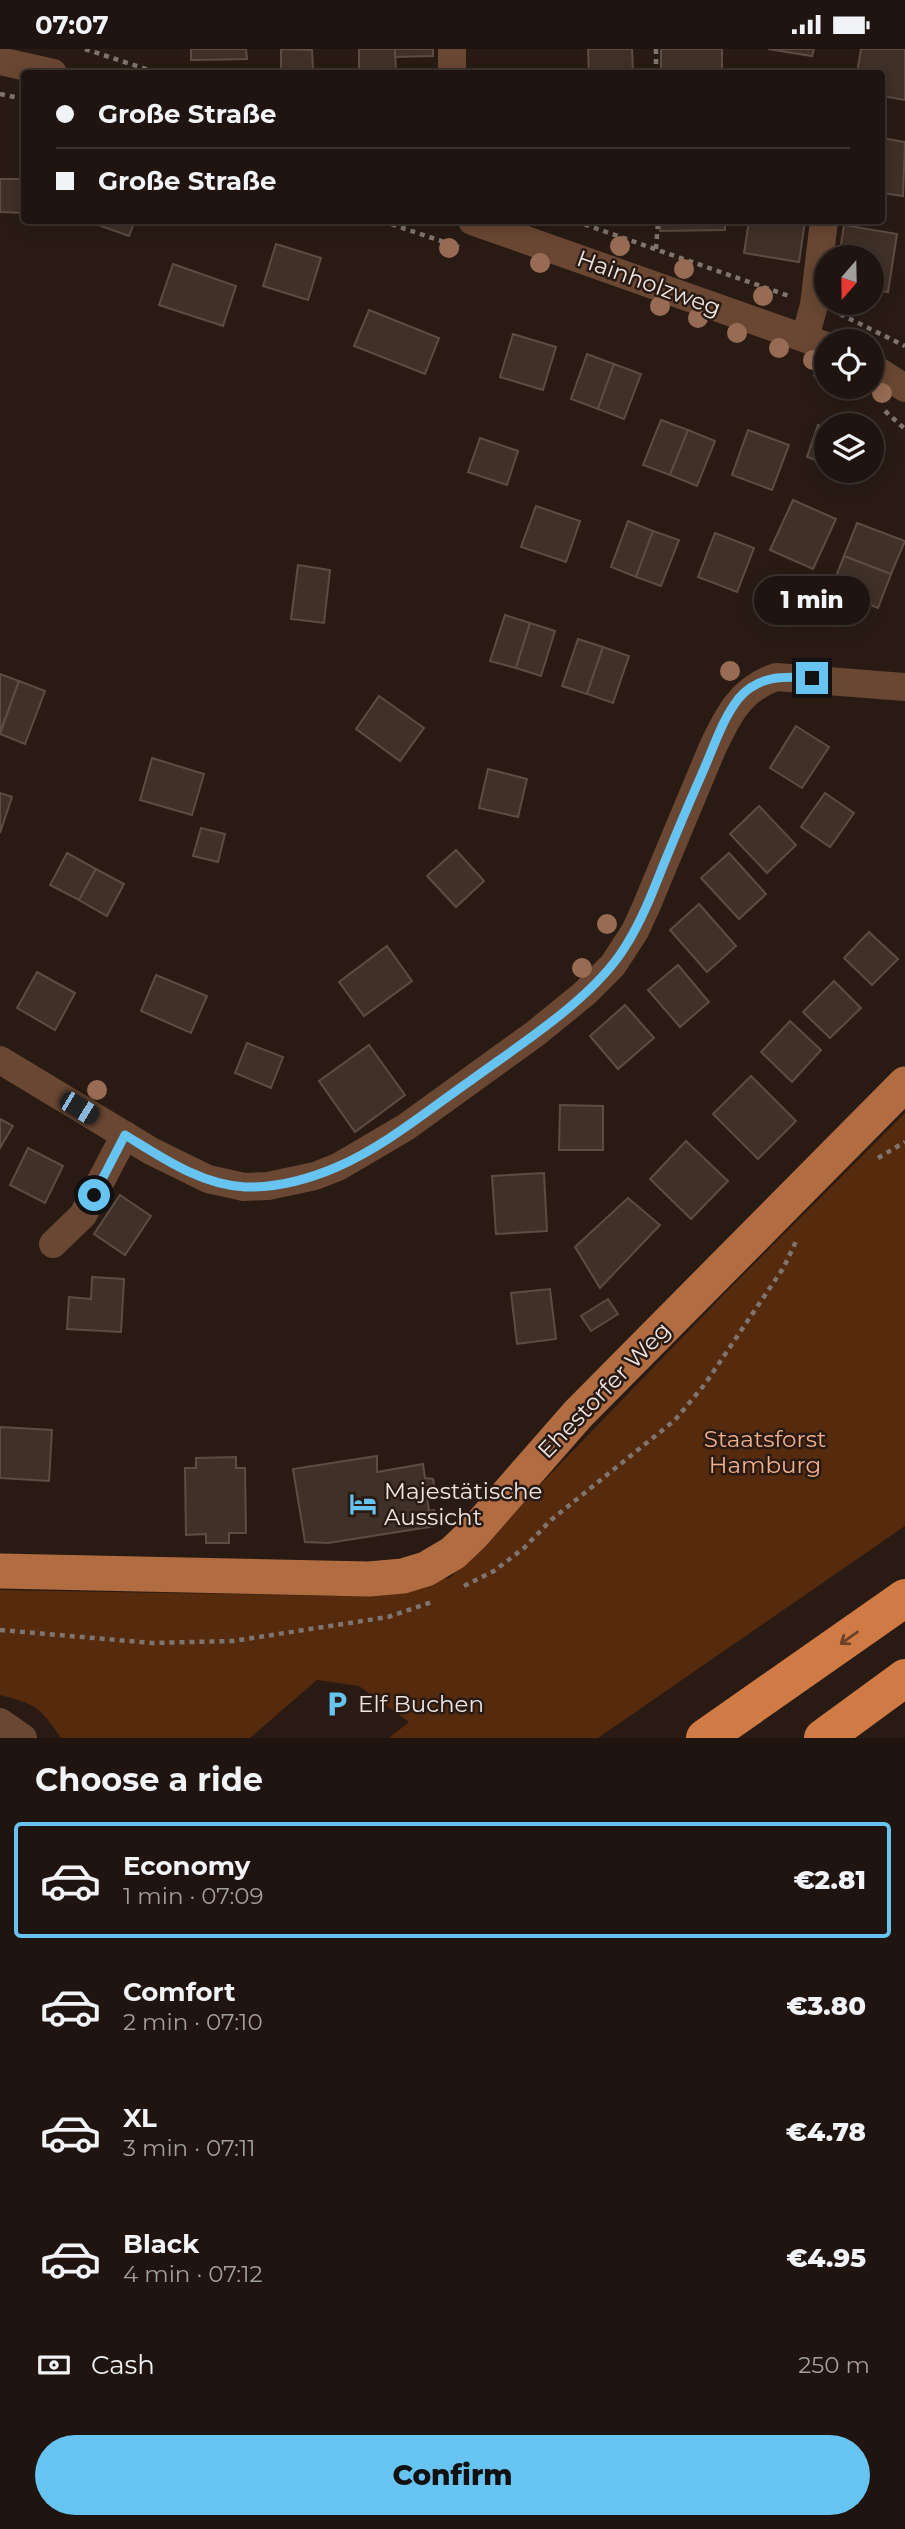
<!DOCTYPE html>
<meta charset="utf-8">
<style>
body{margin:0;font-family:Montserrat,sans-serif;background:#2c211d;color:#f1f3f6;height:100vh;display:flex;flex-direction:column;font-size:26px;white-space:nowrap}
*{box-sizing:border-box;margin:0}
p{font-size:23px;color:#a19e9e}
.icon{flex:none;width:38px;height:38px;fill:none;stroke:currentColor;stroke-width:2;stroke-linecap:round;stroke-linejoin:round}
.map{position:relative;height:1689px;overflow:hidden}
.drawer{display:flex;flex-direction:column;background:#1f140f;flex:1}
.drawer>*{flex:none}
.top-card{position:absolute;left:21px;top:21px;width:864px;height:154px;border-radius:7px;box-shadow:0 4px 18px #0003,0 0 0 2px #3c332f;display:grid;align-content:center;height:154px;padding:0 35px;background:#1f140f}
.needle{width:46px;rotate:200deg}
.buttons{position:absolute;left:814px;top:196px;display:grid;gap:14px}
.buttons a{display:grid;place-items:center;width:70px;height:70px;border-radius:50%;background:#1f140f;box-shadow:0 4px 18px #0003,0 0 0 2px #3c332f;font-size:35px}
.end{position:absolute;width:32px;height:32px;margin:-16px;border:9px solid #67c4f0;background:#111;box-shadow:0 0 0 4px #111}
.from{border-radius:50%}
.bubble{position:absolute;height:49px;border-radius:24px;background:#1f140f;box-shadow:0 4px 18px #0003,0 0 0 2px #3c332f;font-size:23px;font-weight:800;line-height:49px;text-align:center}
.car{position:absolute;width:21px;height:42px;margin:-21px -10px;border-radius:9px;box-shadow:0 0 5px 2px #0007;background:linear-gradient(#222 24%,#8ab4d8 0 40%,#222 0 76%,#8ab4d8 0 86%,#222 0)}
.top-card b{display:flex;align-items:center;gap:24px;height:66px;font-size:26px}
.top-card b+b{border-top:2px solid #3c332f}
.top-card i{width:18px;height:18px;background:#f1f3f6}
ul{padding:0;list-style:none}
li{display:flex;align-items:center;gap:21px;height:116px;margin:0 14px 10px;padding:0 21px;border:4px solid transparent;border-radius:7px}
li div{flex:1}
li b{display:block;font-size:26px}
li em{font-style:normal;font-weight:800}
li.current{border-color:#67c4f0}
li>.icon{width:63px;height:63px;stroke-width:1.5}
h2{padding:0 35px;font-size:32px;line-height:84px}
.pay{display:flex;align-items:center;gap:18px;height:77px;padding:0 35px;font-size:26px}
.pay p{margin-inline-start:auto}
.action{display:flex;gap:14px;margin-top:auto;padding:14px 35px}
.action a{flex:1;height:80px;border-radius:42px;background:#67c4f0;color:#111;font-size:28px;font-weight:800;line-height:80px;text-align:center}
.status{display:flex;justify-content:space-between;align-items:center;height:49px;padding:0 35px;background:#1f140f;direction:ltr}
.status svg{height:19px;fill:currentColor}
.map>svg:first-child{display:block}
.green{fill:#552a0d}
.building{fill:#3f3028;stroke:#5c4c44;stroke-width:2}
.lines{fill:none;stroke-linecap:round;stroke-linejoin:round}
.path{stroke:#80746e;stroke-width:4.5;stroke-dasharray:5 5;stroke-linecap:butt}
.minor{stroke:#694733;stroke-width:28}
.major{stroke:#b26c41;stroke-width:35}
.highway{stroke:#d07b46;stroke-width:38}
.tree{fill:#986c54}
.oneway{stroke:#6c4128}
.route{stroke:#67c4f0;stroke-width:9}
.labels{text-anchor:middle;stroke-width:5;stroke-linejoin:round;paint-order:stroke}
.street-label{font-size:23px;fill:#efe5e0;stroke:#291b14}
.park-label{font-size:23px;fill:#f2af89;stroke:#291b14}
.poi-label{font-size:23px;fill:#efe5e0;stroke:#291b14;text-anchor:start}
</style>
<div class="status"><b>07:07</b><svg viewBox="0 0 49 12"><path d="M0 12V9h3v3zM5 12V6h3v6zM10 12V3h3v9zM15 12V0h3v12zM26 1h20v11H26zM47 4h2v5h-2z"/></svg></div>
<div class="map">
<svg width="905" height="1689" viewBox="0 0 905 1689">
<rect width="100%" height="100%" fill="#291b14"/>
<path class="green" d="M 905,1064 L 905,1477 L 598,1689 L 389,1689 L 409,1673 L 359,1637 L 317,1631 L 250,1689 L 61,1689 C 40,1658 36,1655 0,1646 L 0,1541 L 337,1547 L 450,1529 L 729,1240 Z"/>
<g class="building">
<path d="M 191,0 L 246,0 L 247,10 L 191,11 Z"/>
<path d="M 281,0 L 312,1 L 313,22 L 281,21 Z"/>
<path d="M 359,0 L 395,0 L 396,24 L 359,24 Z"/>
<path d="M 395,0 L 433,0 L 433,7 L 395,8 Z"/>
<path d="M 588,0 L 632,0 L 633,24 L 589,24 Z"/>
<rect x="661" y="0" width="61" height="24"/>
<path d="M 768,0 L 814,0 L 812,7 Z"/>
<path d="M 861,0 L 905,0 L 905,51 L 882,47 L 882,24 L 857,24 Z"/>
<path d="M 882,89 L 905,93 L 903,147 L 882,144 Z"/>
<path d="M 0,130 L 24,130 L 24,164 L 0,163 Z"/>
<path d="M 87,172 L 135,172 L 129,187 Z"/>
<path d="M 660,172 L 725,172 L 725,181 L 660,182 Z"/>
<path d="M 749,172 L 805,172 L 799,213 L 744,204 Z"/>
<path d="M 844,176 L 897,185 L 888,243 L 872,240 L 872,208 L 839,208 Z"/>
<path d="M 276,195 L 321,209 L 308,251 L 263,237 Z"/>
<path d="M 173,215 L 236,237 L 223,277 L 159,256 Z"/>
<path d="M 369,261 L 439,289 L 425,325 L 354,297 Z"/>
<path d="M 513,285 L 556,298 L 543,341 L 500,328 Z"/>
<path d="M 587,305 L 614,315 L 598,360 L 571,350 Z"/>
<path d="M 614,315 L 641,325 L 624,370 L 598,360 Z"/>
<path d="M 661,371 L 688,381 L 670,426 L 643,416 Z"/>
<path d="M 818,376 L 826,379 L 826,415 L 807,408 Z"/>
<path d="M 688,381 L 715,392 L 697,437 L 670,426 Z"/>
<path d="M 748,381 L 789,396 L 772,441 L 732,426 Z"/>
<path d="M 480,389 L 518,402 L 507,436 L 468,423 Z"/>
<path d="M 793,451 L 836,470 L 813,520 L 770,501 Z"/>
<path d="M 536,457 L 580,472 L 566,513 L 521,498 Z"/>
<path d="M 628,472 L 653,482 L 636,528 L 611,518 Z"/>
<path d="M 857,474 L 905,492 L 891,525 L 844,507 Z"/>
<path d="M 653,482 L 679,491 L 661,537 L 636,528 Z"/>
<path d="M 715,484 L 754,499 L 737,543 L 698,528 Z"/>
<path d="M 844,507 L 891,525 L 878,559 L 831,540 Z"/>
<path d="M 298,516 L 330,521 L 324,574 L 291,570 Z"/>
<path d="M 505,566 L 530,574 L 516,619 L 490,612 Z"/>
<path d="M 530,574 L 555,582 L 541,627 L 516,619 Z"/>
<path d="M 578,590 L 603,598 L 587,645 L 562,637 Z"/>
<path d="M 603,598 L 629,607 L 613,654 L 587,645 Z"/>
<path d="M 0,625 L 19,632 L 0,683 Z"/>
<path d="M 19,632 L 45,642 L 25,695 L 0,685 Z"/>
<path d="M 379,647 L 424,679 L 400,712 L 356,680 Z"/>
<path d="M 796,677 L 829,698 L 802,739 L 770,719 Z"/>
<path d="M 152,709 L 204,725 L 192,766 L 140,751 Z"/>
<path d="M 488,720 L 527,730 L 518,768 L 479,759 Z"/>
<path d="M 0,744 L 12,748 L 0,784 Z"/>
<path d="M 825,744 L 854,764 L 830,798 L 801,778 Z"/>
<path d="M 759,757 L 796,796 L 767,824 L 730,785 Z"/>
<path d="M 201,779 L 225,785 L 218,813 L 193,807 Z"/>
<path d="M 456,801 L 484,832 L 456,858 L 427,827 Z"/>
<path d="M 67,804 L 96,820 L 79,851 L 50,836 Z"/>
<path d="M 729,804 L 766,845 L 739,870 L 701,829 Z"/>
<path d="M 96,820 L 124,835 L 107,867 L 79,851 Z"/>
<path d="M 699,855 L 736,897 L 707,923 L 670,881 Z"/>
<path d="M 869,883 L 898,910 L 872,936 L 844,909 Z"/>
<path d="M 387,897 L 412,932 L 364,967 L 339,933 Z"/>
<path d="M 678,916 L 709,953 L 680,978 L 648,941 Z"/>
<path d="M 37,923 L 75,944 L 55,981 L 17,959 Z"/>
<path d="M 156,926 L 207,947 L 191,984 L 141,962 Z"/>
<path d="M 834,932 L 861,959 L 830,989 L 803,963 Z"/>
<path d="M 625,956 L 654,989 L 618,1020 L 590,987 Z"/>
<path d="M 790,972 L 821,1001 L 792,1033 L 761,1003 Z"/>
<path d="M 247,994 L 283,1008 L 271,1039 L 235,1024 Z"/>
<path d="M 369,996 L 405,1046 L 355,1083 L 319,1032 Z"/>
<path d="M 751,1027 L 796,1072 L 758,1110 L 713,1065 Z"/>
<path d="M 560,1056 L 603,1057 L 603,1101 L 559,1101 Z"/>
<path d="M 0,1070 L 13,1077 L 0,1099 Z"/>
<path d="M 686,1092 L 728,1132 L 691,1170 L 650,1130 Z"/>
<path d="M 28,1099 L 63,1117 L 45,1154 L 10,1136 Z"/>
<path d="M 544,1124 L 547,1182 L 496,1185 L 492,1127 Z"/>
<path d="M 120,1146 L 151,1167 L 125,1206 L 94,1185 Z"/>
<path d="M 628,1149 L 660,1176 L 600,1239 L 575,1198 Z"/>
<path d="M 92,1228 L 124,1230 L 121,1283 L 67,1280 L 69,1248 L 91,1250 Z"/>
<path d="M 550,1240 L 556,1290 L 517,1295 L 511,1244 Z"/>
<path d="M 608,1250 L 618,1265 L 591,1282 L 581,1267 Z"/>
<path d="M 0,1378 L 52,1381 L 49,1432 L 0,1429 Z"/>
<path d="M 377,1407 L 377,1423 L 423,1415 L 425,1429 L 433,1430 L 436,1447 L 427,1449 L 429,1462 L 434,1461 L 437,1471 L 435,1477 L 328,1494 L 305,1493 L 293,1420 Z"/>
<path d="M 236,1408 L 236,1419 L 245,1419 L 246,1484 L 229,1484 L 229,1494 L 206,1494 L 206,1485 L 186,1486 L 185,1419 L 196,1419 L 196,1409 Z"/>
</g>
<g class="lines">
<g class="path">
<path d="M 85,0 L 158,24"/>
<path d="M 656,0 L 656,24"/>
<path d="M 0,45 L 24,50"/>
<path d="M 382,172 L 459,198"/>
<path d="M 575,172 L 789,247"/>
<path d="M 656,200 L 658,172"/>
<path d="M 840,265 L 905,297"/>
<path d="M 814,325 L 826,329"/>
<path d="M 885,362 L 905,380"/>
<path d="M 878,1109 L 905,1093"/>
<path d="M 464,1537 L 494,1522 L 524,1499 L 551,1471 L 675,1371 L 705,1335 L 784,1218 L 797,1190"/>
<path d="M 0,1581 L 152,1594 L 233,1592 L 388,1568 L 432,1553"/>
</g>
<g class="minor">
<path d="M 452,0 L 452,24"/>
<path d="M 0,12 L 53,24"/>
<path d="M 472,172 L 826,297"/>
<path d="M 805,289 L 814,256 L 824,172"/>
<path d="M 872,318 L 905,339"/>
<path d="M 0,1011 L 151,1102 L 208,1130 L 244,1138 L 268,1137 L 315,1127 L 338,1118 L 406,1078 L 536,984 L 585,944 L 613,916 L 635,882 L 646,858 L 712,700 C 727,668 740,640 776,628 L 905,638"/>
<path d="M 53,1195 L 83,1166 L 125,1086"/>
<path d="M 0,1673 L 23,1689"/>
</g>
<path class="major" d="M 0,1522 L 369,1530 L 403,1527 L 416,1523 L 426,1520 L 453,1504 L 473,1485 L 578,1365 L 905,1035"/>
<g class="highway">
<path d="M 705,1689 L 905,1549"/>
<path d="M 823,1689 L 905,1629"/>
</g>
</g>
<g class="tree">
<circle cx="620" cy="197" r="10"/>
<circle cx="449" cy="199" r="10"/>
<circle cx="540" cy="214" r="10"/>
<circle cx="684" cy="220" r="10"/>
<circle cx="763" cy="247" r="10"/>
<circle cx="660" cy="257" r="10"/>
<circle cx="698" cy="269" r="10"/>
<circle cx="737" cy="284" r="10"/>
<circle cx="779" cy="299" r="10"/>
<circle cx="813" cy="311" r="10"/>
<circle cx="882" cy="344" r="10"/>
<circle cx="730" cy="622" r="10"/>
<circle cx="607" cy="875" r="10"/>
<circle cx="582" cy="919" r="10"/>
<circle cx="97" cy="1041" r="10"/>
</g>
<defs><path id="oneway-shaft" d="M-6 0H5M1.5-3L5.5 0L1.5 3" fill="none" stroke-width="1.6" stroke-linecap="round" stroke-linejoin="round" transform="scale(1.75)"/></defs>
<use class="oneway" href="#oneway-shaft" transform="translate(849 1589) rotate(145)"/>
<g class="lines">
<path class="route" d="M 94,1146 L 125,1086 C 161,1108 201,1136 245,1138 C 276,1139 309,1130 337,1118 C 385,1097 427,1062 470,1032 C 519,996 593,950 625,898 C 641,873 652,845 663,817 C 676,785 690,752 704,720 C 714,697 723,669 739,649 C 759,626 785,627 812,629"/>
</g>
<defs>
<symbol id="hotel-bare" viewBox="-9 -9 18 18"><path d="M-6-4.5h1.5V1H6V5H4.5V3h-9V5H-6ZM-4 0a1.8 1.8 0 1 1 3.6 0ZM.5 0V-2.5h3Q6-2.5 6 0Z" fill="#67c4f0" stroke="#291b14" stroke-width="2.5" paint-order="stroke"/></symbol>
<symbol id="parking-bare" viewBox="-9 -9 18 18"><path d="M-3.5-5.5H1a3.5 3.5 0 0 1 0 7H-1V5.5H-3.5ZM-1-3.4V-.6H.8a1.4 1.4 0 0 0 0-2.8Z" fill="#67c4f0" stroke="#291b14" stroke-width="2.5" paint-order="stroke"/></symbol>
</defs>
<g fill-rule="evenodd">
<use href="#hotel-bare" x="344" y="1436" width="38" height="38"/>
<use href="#parking-bare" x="318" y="1636" width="38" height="38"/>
</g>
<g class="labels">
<g class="street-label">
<text transform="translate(649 234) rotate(20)" y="8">Hainholzweg</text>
<text transform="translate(604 1341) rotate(-46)" y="8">Ehestorfer Weg</text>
</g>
<g class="park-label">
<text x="765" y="1398">Staatsforst<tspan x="765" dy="26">Hamburg</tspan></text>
</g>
<g class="poi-label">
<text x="384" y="1450">Majestätische<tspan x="384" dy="26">Aussicht</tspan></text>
<text x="358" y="1663">Elf Buchen</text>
</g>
</g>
</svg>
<div class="buttons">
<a><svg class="needle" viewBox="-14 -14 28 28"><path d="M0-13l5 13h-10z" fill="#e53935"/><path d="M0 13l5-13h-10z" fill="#a19e9e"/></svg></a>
<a><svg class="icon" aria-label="locate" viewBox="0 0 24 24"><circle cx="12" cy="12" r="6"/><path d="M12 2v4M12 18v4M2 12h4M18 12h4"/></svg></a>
<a><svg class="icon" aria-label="layers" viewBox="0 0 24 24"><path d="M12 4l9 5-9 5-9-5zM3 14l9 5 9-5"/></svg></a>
</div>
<i class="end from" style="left:94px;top:1146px"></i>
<i class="end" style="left:812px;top:629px"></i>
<div class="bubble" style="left:754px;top:527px;width:116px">1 min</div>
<i class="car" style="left:79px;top:1059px;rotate:121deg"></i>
<div class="top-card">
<b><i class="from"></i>Große Straße</b>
<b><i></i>Große Straße</b>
</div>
</div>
<section class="drawer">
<h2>Choose a ride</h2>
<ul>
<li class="current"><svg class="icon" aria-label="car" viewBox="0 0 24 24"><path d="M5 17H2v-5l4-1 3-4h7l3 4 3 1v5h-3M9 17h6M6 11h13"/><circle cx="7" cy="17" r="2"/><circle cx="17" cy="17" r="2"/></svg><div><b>Economy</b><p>1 min · 07:09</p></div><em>€2.81</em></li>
<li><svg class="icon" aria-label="car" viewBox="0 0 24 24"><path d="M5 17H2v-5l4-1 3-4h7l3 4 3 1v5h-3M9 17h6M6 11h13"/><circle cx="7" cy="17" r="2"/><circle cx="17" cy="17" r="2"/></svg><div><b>Comfort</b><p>2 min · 07:10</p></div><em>€3.80</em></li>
<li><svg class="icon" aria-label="car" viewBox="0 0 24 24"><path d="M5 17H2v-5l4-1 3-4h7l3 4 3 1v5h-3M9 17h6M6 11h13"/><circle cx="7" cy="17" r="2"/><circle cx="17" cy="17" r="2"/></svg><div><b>XL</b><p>3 min · 07:11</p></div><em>€4.78</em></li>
<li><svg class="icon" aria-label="car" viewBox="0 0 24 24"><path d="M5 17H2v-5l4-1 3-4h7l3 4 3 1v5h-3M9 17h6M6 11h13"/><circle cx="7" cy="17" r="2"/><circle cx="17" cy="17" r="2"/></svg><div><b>Black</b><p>4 min · 07:12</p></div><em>€4.95</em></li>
</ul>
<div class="pay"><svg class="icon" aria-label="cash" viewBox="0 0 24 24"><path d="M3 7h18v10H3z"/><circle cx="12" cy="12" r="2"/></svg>Cash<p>250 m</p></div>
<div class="action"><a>Confirm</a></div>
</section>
